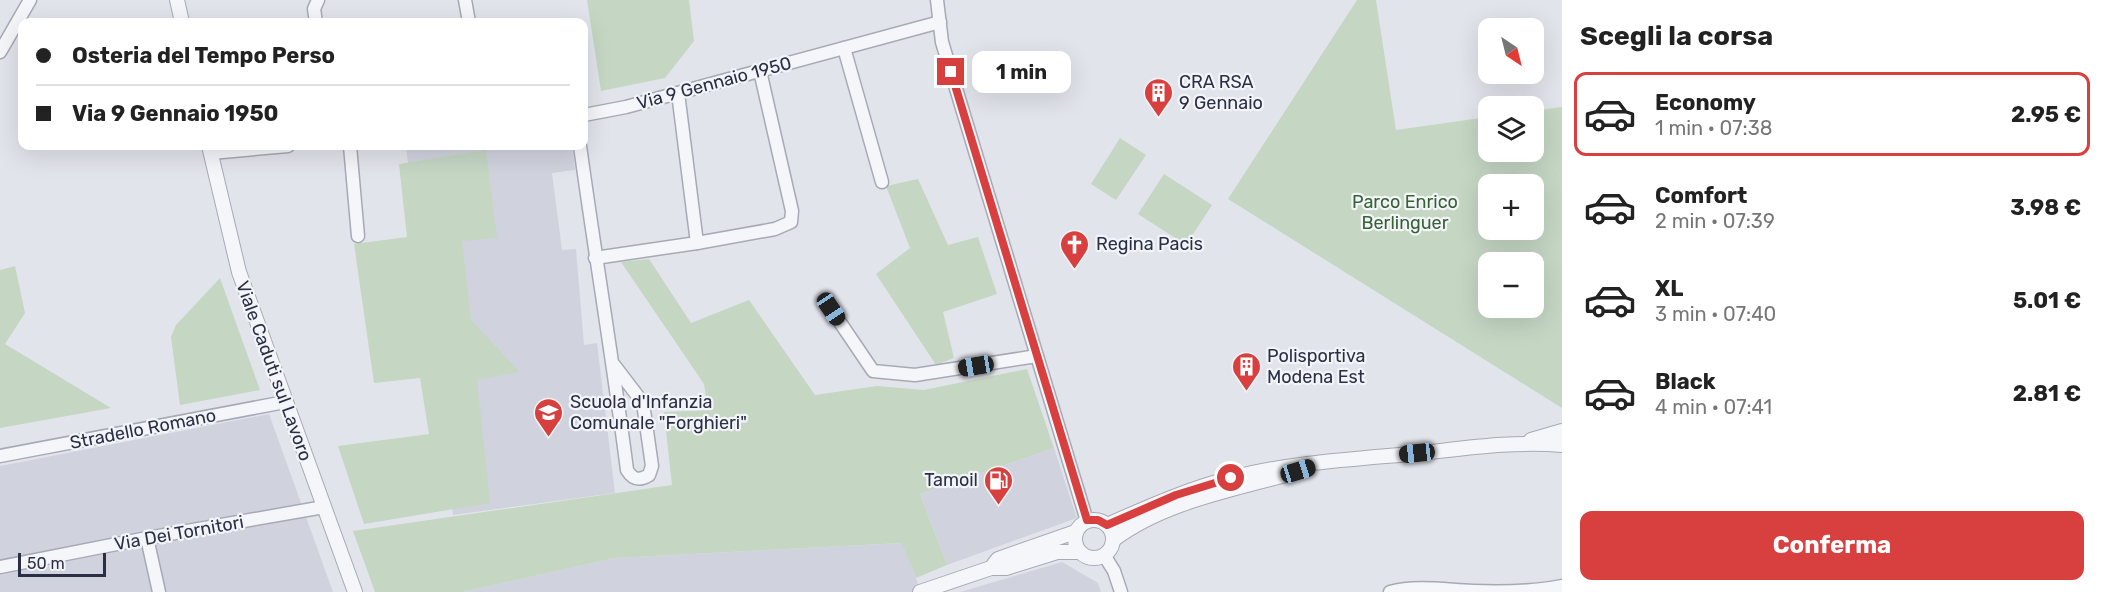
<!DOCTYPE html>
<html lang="it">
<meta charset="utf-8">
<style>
body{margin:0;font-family:Rubik,sans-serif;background:#f2f2f2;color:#222;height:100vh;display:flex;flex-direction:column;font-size:22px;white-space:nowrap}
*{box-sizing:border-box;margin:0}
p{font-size:20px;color:#767676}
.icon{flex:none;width:33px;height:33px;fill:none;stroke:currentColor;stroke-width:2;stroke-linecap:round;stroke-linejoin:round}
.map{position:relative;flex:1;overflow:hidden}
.panel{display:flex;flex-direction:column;background:#fff;width:540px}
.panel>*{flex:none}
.banner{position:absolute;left:18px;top:18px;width:570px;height:132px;border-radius:12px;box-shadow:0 6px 24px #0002;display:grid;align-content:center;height:132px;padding:0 18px;background:#fff}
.needle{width:39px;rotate:145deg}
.buttons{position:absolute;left:1478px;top:18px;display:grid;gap:12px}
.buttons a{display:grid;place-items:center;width:66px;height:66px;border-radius:12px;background:#fff;box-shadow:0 6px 24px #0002;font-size:30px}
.scale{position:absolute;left:18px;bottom:15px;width:88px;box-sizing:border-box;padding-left:6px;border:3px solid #292f45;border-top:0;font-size:16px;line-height:21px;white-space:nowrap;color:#292f45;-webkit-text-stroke:4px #f2f4f8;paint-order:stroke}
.end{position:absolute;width:27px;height:27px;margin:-14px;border:8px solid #d8403f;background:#fff;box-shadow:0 0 0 3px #fff}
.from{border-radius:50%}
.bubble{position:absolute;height:42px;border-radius:12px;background:#fff;box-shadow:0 6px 24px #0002;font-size:20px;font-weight:700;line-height:42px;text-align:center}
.car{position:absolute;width:18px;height:36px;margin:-18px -9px;border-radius:8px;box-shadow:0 0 4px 2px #0007;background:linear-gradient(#222 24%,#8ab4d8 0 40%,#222 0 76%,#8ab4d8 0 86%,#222 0)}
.banner b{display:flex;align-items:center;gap:21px;height:57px;font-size:22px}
.banner b+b{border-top:2px solid #e0e0e0}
.banner i{width:15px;height:15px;background:#222}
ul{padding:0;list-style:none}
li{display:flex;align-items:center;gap:18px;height:84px;margin:0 12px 9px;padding:0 6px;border:3px solid transparent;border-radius:12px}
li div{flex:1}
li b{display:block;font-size:22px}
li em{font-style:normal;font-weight:700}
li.current{border-color:#d8403f}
li>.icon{width:54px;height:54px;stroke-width:1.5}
h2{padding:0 18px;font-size:27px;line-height:72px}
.primary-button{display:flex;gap:12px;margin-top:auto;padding:12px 18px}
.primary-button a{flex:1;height:69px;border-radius:12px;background:#d8403f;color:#fff;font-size:24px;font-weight:700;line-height:69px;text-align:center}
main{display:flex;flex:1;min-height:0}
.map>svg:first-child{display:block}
.built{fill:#d0d3de}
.green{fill:#c5d6c3;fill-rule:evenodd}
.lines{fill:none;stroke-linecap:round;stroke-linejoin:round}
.minor-casing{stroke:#a7aab6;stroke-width:15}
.tertiary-casing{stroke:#a7aab6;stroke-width:16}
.minor{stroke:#f5f6f9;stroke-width:12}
.tertiary{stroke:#f5f6f9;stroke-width:14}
.route{stroke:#d8403f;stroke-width:8}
.labels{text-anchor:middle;stroke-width:4.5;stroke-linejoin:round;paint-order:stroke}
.poi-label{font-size:18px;fill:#292f45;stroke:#f2f4f8;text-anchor:start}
.street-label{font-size:18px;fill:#292f45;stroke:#f2f4f8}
.park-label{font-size:18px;fill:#376235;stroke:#f2f4f8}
</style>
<main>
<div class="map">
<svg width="1562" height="592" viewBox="0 0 1562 592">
<rect width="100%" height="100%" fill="#e2e4eb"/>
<g class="built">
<path d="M 420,146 L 572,146 L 575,170 L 552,173 L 562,250 L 576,249 L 584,345 L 597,343 L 615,493 L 453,515 L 406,147 Z"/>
<path d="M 269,414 L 333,592 L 0,592 L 0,466 Z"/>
<path d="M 1054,448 L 1077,518 L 947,565 L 920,494 Z"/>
<path d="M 903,543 L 921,592 L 462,592 L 615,558 Z"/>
<path d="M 1062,562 L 1098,583 L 1101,592 L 960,592 Z"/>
</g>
<g class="green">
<path d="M 587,0 L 689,0 L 694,41 L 665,78 L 601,91 Z"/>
<path d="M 1357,0 L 1376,0 L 1396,130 L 1488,117 L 1488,152 L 1533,152 L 1533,111 L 1562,107 L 1562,408 L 1228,199 ZM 1533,184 L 1533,230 L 1488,230 L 1488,184 ZM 1533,262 L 1533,308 L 1488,308 L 1488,262 Z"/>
<path d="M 1120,138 L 1146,155 L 1116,200 L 1091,184 Z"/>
<path d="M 486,150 L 497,238 L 462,241 L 471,320 L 520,372 L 477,380 L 490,503 L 364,524 L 338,446 L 429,434 L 420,378 L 374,383 L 354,244 L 407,237 L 399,164 Z"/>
<path d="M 1164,174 L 1212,205 L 1186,245 L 1138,214 Z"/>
<path d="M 918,179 L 948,245 L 978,237 L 997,294 L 943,312 L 954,358 L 936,365 L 876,274 L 910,248 L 886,186 Z"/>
<path d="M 649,259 L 691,323 L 749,300 L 815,395 L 877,386 L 924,390 L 1027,369 L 1054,448 L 920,494 L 947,565 L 916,578 L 902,543 L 615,558 L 462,592 L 375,592 L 353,531 L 672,485 L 664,412 L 708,410 L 704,384 L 621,262 Z"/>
<path d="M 15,266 L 25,313 L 5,344 L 111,408 L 0,428 L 0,270 Z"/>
<path d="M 220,278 L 260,390 L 180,405 L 171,337 L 176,325 Z"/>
</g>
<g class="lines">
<defs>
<g id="minor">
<path d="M 465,0 L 469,22"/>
<path d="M 937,0 L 942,42 L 951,72 L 1087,521"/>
<path d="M 316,22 L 314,9 L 318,0"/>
<path d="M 844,48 L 882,182"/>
<path d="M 0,52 L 30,0"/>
<path d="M 678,93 L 697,243"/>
<path d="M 584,115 L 626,107 L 940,22"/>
<path d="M 350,146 L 358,236"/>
<path d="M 580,146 C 595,254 613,361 627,470 C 633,480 639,481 649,475 L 652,466 L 643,403 L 614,365"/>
<path d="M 211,153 L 288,146"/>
<path d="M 595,258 L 697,243 L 775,229 L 791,222 L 792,211 L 760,71"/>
<path d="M 831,309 L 873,371 L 915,375 L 1037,356"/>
<path d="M 0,456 L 285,402"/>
<path d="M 147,538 L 159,592"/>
<path d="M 1104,555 L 1114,571 L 1121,592"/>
<path d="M 0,567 L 147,538 L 324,507"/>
<path d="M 1390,592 C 1416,585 1446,590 1473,591 C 1503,592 1533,592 1562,586"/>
</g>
<g id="tertiary">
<path d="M 177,0 L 182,22"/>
<path d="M 209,146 L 239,272 L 355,592"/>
<path d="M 1531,440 L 1562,431"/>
<circle cx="1094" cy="539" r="19"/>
<path d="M 1107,525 C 1148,507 1188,489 1231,478 C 1293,462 1357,459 1421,453 C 1468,448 1515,441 1562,445"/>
<path d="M 1113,540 C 1162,503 1227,491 1285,475"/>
<path d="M 991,568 L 998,559 L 1075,532"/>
<path d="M 920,592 L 991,568 L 1006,568 L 1057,552 L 1079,552"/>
</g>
</defs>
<use href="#minor" class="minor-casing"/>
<use href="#tertiary" class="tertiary-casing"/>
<use href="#minor" class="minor"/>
<use href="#tertiary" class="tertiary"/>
</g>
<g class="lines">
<path class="route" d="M 951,72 L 1087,520 L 1098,520 L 1107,525 L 1176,495 L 1231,478"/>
</g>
<defs>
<symbol id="building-pin" viewBox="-11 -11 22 30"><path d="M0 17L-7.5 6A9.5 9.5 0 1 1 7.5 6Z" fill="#d8403f" stroke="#f2f4f8"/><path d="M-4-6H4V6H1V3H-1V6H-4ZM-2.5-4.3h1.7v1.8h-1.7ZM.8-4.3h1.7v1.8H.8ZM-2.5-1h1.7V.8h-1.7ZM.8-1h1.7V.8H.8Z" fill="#fff"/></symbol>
<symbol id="church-pin" viewBox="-11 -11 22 30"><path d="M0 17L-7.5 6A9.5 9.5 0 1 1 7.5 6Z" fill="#d8403f" stroke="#f2f4f8"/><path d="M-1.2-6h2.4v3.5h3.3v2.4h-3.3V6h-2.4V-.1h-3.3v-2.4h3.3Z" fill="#fff"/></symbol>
<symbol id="school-pin" viewBox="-11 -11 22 30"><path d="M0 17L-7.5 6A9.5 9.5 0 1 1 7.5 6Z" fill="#d8403f" stroke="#f2f4f8"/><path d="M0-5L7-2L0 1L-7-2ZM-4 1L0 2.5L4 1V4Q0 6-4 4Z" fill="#fff"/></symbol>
<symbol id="fuel-pin" viewBox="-11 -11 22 30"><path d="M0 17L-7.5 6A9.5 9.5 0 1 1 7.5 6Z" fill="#d8403f" stroke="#f2f4f8"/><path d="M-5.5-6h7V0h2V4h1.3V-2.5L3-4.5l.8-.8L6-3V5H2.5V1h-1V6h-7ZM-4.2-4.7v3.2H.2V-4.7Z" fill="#fff"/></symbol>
</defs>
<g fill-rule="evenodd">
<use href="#building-pin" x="1142" y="76" width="33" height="45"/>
<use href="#church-pin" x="1058" y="228" width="33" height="45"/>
<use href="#building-pin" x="1230" y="350" width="33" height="45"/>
<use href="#school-pin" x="532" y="396" width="33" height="45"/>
<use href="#fuel-pin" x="982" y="464" width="33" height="45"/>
</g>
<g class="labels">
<g class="poi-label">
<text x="1179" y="88">CRA RSA<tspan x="1179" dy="21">9 Gennaio</tspan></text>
<text x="1096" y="250">Regina Pacis</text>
<text x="1267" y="362">Polisportiva<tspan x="1267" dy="21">Modena Est</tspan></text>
<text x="570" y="408">Scuola d'Infanzia<tspan x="570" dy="21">Comunale "Forghieri"</tspan></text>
<text x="978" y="486" text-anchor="end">Tamoil</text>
</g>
<g class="street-label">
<text transform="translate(714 83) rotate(-15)" y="6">Via 9 Gennaio 1950</text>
<text transform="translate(274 371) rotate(70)" y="6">Viale Caduti sul Lavoro</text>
<text transform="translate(143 429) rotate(-11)" y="6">Stradello Romano</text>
<text transform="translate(179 533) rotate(-10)" y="6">Via Dei Tornitori</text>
</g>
<g class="park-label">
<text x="1405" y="208">Parco Enrico<tspan x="1405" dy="21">Berlinguer</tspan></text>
</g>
</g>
</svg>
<div class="buttons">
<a><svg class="needle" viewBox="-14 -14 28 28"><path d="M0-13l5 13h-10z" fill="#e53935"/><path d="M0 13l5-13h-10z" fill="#767676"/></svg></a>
<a><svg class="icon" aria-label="layers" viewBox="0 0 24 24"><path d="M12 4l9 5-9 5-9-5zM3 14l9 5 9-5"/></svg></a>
<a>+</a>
<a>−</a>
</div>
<div class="scale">50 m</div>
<i class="end from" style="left:1231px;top:478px"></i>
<i class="end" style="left:951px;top:72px"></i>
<div class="bubble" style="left:972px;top:51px;width:99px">1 min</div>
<i class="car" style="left:831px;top:309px;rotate:146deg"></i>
<i class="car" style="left:976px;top:366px;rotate:261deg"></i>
<i class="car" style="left:1417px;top:453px;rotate:264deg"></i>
<i class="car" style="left:1298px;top:471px;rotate:73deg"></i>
<div class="banner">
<b><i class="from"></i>Osteria del Tempo Perso</b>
<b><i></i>Via 9 Gennaio 1950</b>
</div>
</div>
<section class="panel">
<h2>Scegli la corsa</h2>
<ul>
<li class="current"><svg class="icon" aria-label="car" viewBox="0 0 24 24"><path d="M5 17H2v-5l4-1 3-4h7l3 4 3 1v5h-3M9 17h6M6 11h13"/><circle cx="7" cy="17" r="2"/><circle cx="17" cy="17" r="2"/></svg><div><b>Economy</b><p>1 min · 07:38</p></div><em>2.95 €</em></li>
<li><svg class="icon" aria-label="car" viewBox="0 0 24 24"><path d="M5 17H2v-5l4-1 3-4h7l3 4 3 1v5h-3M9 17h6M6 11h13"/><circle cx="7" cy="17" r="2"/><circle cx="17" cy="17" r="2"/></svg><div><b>Comfort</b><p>2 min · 07:39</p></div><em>3.98 €</em></li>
<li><svg class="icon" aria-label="car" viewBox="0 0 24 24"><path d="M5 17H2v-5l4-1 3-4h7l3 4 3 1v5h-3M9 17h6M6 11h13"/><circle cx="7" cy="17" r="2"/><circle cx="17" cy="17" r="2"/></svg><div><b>XL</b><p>3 min · 07:40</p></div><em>5.01 €</em></li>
<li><svg class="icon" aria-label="car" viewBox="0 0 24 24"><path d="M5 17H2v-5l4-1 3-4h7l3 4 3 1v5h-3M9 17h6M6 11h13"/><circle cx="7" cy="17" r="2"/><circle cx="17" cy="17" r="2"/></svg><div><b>Black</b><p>4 min · 07:41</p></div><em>2.81 €</em></li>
</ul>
<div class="primary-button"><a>Conferma</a></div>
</section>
</main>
